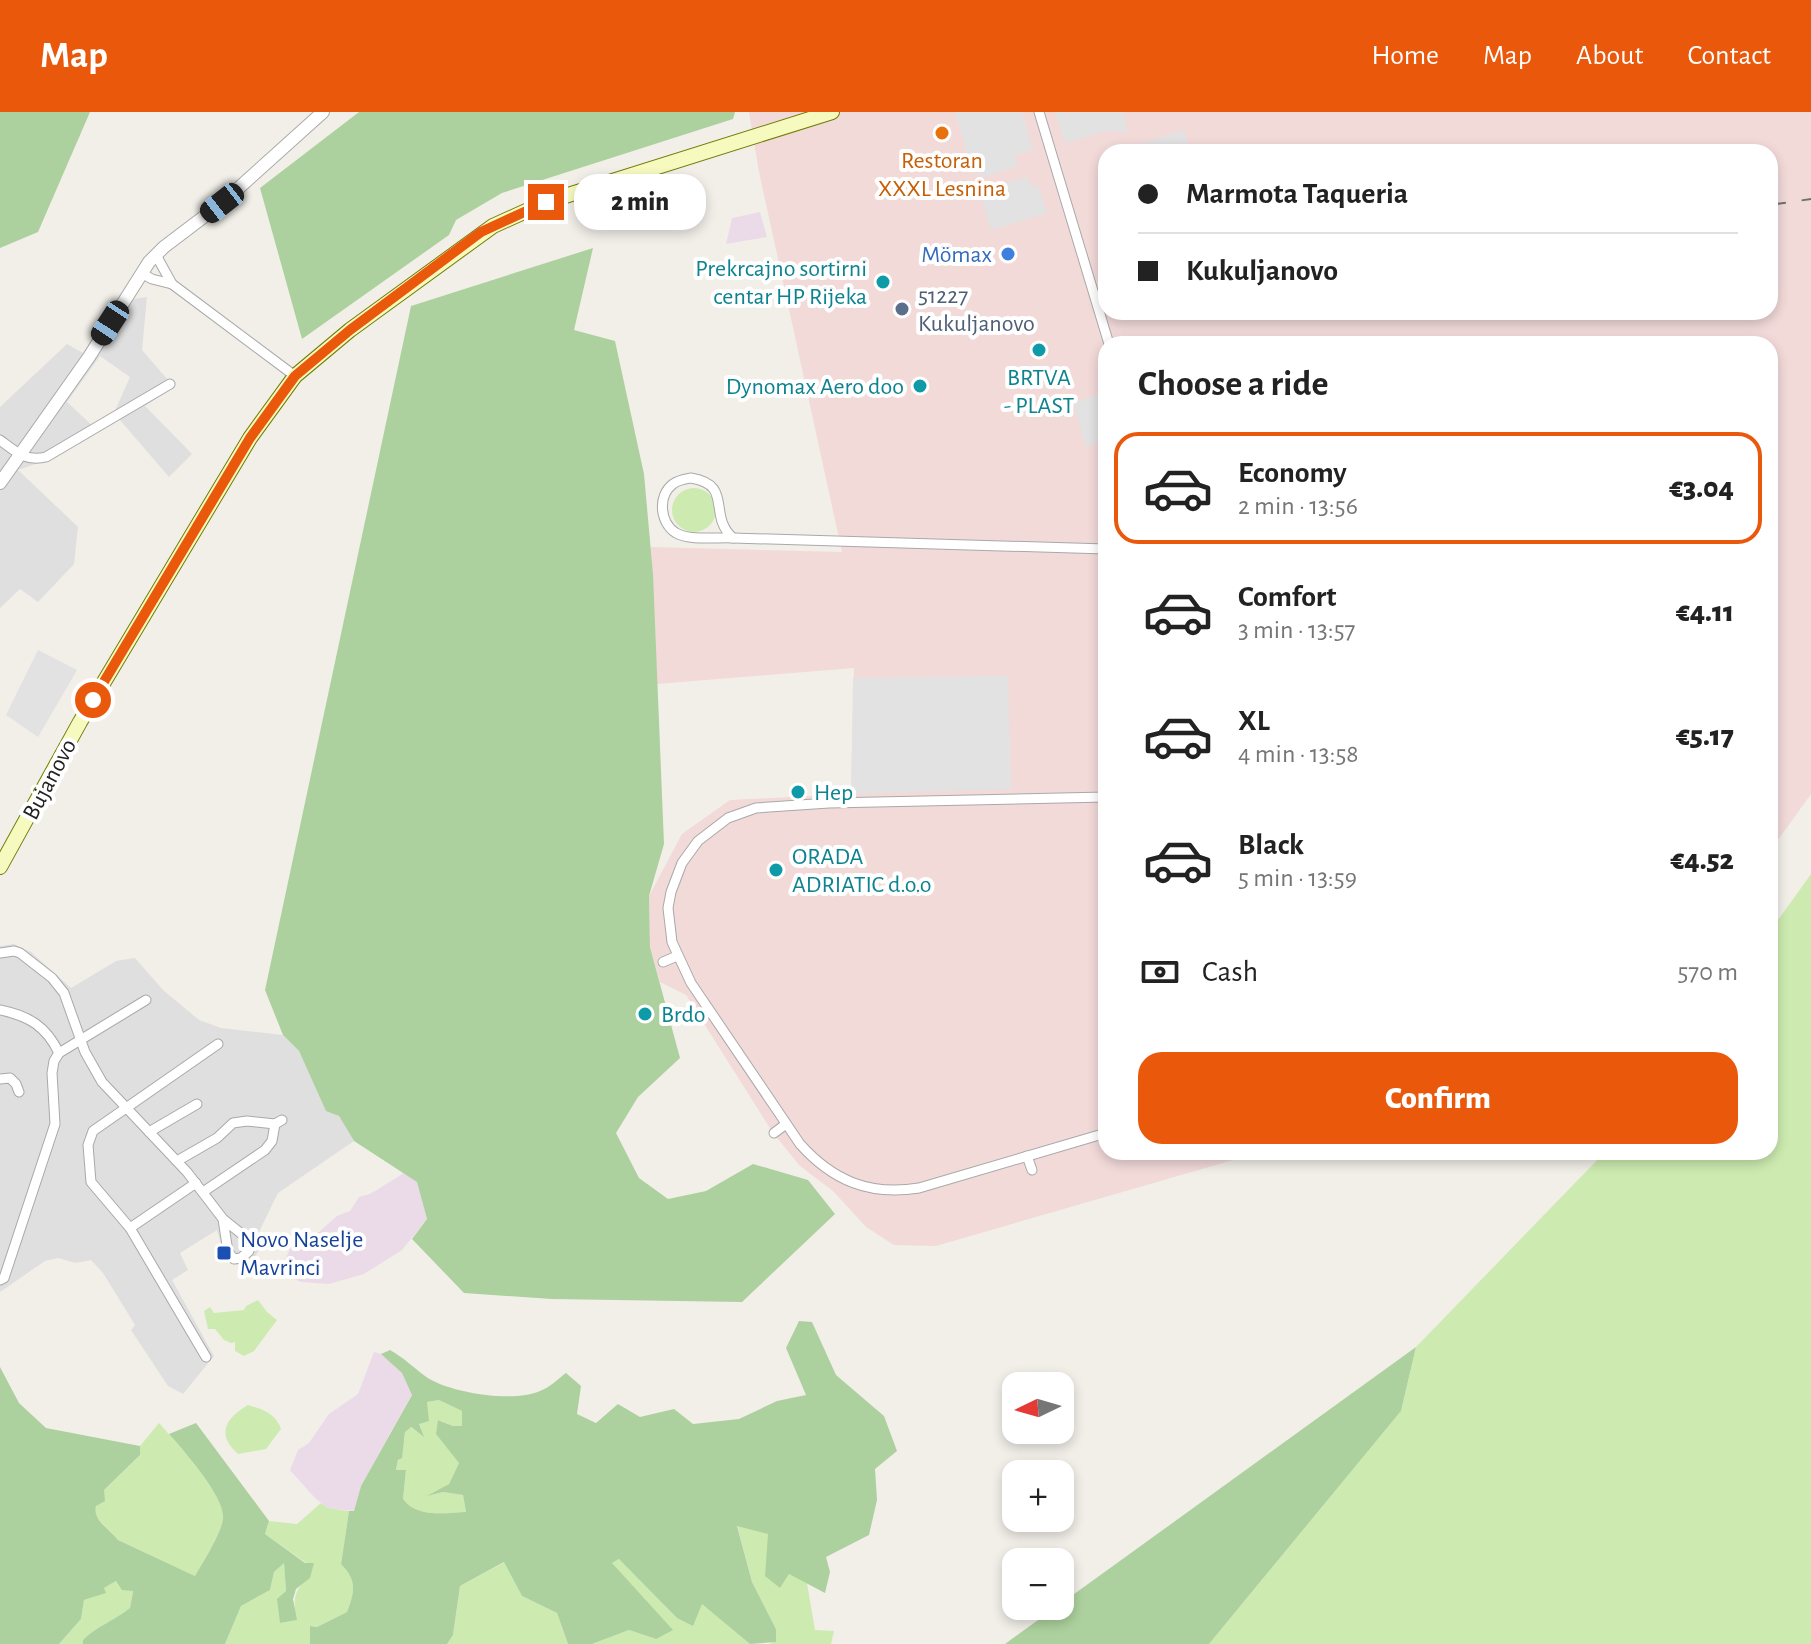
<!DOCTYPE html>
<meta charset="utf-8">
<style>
body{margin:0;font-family:"Alegreya Sans",sans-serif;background:#f2f2f2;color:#222;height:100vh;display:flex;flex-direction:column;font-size:30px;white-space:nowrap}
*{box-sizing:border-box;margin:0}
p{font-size:26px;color:#767676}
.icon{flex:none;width:44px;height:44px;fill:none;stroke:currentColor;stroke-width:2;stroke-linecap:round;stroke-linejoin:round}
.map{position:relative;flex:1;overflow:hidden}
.drawer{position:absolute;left:1098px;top:224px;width:680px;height:824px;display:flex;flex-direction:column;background:#fff;border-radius:24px;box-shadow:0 4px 12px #0003}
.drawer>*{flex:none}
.top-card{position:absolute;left:1098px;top:32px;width:680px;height:176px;border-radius:24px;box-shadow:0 4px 12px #0003;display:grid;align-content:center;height:176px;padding:0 40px;background:#fff}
.needle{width:52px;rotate:265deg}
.fabs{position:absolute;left:1002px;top:1260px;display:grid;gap:16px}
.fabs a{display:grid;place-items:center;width:72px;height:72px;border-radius:16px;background:#fff;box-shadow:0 4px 12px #0003;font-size:40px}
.end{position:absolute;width:36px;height:36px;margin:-18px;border:10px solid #ea580c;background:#fff;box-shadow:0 0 0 4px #fff}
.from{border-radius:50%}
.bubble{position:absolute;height:56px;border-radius:24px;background:#fff;box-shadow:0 4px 12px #0003;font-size:26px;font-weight:800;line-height:56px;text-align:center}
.car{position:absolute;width:24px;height:48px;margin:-24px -12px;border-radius:10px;box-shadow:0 0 6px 2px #0007;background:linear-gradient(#222 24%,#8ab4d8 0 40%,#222 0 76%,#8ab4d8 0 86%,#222 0)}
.top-card b{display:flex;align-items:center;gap:28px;height:76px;font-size:30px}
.top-card b+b{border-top:2px solid #e0e0e0}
.top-card i{width:20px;height:20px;background:#222}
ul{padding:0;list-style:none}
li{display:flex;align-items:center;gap:24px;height:112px;margin:0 16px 12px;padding:0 24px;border:4px solid transparent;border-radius:24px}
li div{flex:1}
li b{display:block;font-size:30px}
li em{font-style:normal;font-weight:800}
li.current{border-color:#ea580c}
li>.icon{width:72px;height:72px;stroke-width:1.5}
h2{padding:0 40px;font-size:36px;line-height:96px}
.pay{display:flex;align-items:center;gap:20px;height:88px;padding:0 40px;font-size:30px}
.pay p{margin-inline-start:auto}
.primary-button{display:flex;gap:16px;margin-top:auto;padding:16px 40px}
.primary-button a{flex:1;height:92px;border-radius:24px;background:#ea580c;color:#fff;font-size:32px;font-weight:800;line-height:92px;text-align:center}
header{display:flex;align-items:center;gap:48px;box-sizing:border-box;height:112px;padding:0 40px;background:#ea580c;color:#fff}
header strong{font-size:38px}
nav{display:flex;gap:44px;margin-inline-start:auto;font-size:28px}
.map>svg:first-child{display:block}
.residential{fill:#e0dfdf}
.commercial{fill:#f2dad9;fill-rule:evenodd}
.industrial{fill:#ebdbe8}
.grass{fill:#cdebb0}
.forest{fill:#add19e;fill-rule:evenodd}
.parking{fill:#e2e2e2}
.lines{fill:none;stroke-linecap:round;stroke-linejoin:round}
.minor-casing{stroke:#a9a9a9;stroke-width:11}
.tertiary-casing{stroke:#a9a9a9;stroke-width:14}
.secondary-casing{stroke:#707d05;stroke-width:16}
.minor{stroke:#fff;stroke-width:9}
.tertiary{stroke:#fff;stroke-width:12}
.secondary{stroke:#f7fabf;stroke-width:14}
.rail{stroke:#707070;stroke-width:2;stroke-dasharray:16 16;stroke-linecap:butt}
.route{stroke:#ea580c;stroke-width:10}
.food-dot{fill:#e8710a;stroke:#fff;stroke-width:3}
.shop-dot{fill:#3f7fe0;stroke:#fff;stroke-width:3}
.culture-dot{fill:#0f9aa8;stroke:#fff;stroke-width:3}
.service-dot{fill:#5c6f8a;stroke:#fff;stroke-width:3}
.transit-dot{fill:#1a4fb4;stroke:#fff;stroke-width:3}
.labels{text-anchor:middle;stroke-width:8;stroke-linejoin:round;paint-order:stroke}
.food-label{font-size:24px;fill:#c56008;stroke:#fff}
.shop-label{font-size:24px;fill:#366cbe;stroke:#fff;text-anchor:end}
.culture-label{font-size:24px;fill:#0d838f;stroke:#fff;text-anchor:start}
.service-label{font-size:24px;fill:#4e5e75;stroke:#fff;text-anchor:start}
.street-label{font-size:24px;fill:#222;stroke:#fff}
.transit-label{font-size:24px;fill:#164399;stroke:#fff;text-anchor:start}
</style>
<header>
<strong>Map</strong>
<nav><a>Home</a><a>Map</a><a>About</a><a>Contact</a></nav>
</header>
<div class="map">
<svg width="1811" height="1532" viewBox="0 0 1811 1532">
<rect width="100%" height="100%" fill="#f2efe9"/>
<g class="residential">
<path d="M 147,185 L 142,238 L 174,275 L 145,294 L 192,342 L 169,365 L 114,301 L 130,265 L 100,244 L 67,290 L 98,319 L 44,349 L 18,358 L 78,415 L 74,452 L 38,490 L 20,477 L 0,496 L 0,295 L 67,232 L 83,241 L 116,189 Z"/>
<path d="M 14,832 L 31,840 L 71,876 L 116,849 L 135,846 L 163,878 L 199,908 L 221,916 L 283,923 L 299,939 L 326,998 L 339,1004 L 354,1029 L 278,1081 L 256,1126 L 259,1137 L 253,1150 L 242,1154 L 226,1149 L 217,1118 L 180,1141 L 188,1158 L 172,1168 L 214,1244 L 183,1282 L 168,1274 L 131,1218 L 135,1213 L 103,1161 L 91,1148 L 76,1151 L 58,1146 L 45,1149 L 0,1180 L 0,834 Z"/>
</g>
<path class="commercial" d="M 749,0 L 1811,0 L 1811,682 L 1770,739 L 1770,232 L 1106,232 L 1106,1040 L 1261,1040 L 936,1134 L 894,1133 L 866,1115 L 833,1079 L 800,1054 L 773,1021 L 686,883 L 660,870 L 650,835 L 649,784 L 682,722 L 730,688 L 851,682 L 854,556 L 657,572 L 651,435 L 842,440 L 759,60 ZM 1106,40 L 1770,40 L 1770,200 L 1106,200 Z"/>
<g class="industrial">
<path d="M 760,100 L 767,125 L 726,132 L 732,106 Z"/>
<path d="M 404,1061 L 417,1069 L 427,1107 L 402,1138 L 364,1162 L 329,1172 L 301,1170 L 283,1162 L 282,1154 L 292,1133 L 299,1125 L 307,1120 L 319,1120 L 337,1104 L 350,1099 L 359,1085 L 370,1082 Z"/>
<path d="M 374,1240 L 385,1243 L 402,1261 L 412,1282 L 361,1374 L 354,1399 L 328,1396 L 315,1386 L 290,1358 L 298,1338 L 309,1331 L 329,1302 L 358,1282 Z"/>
</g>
<g class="grass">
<circle cx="694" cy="398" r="22"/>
<path d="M 1811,762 L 1811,1532 L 1209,1532 L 1401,1299 L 1416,1235 L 1605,1040 L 1770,1040 L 1770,819 Z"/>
<path d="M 258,1188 L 267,1200 L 277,1208 L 254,1239 L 244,1244 L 235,1239 L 235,1230 L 231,1231 L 224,1228 L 215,1217 L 208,1217 L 204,1199 L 210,1195 L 214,1201 L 244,1198 L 246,1194 Z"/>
<path d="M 439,1288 L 462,1299 L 462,1314 L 453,1314 L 439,1308 L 459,1351 L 449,1372 L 432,1383 L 443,1380 L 463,1383 L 466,1400 C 445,1401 417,1406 403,1387 L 406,1358 L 396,1359 C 398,1345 405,1334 405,1320 L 410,1315 L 423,1324 L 419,1312 L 427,1290 Z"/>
<path d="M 248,1293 C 263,1297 276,1302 281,1317 L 266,1337 L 238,1342 C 216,1323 225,1306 248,1293 Z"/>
<path d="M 159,1311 C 175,1329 228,1386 223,1408 C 219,1427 204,1447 195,1464 L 118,1428 C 111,1418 98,1411 94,1399 L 104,1378 L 140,1343 L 140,1334 Z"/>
<path d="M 321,1391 L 328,1396 L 349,1399 L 341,1451 C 357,1468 355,1479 347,1500 L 317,1515 L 310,1514 L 310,1532 L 225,1532 L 241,1494 L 270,1478 L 274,1460 L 284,1450 L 286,1479 L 280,1511 L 296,1508 C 291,1471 302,1481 313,1451 L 306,1451 L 265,1422 L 269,1409 L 297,1412 Z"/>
<path d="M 737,1413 L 768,1421 L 780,1476 L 789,1461 L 807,1471 L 815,1518 L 834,1519 L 831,1532 L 769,1532 L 776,1529 L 776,1517 L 752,1470 Z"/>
<path d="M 620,1447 L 677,1506 L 702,1491 L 750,1532 L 592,1532 L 629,1518 L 656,1527 L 612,1450 Z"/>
<path d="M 505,1450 L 522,1484 L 557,1501 L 568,1532 L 447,1532 L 453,1523 L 460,1474 Z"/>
<path d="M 116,1469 L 133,1478 L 130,1496 C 115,1508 95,1515 83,1528 L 83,1532 L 59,1532 L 81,1507 L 84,1488 L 105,1481 L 104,1476 Z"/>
</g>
<g class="forest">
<path d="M 0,0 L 90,0 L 38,120 L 0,136 Z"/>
<path d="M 359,0 L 735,0 L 733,7 L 502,81 L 456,108 L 449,123 L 302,227 L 260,76 Z"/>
<path d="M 593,136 L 574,218 L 615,229 L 644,362 L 653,462 L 664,732 L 649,784 L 650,835 L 680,946 L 638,985 L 616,1021 L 639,1066 L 668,1087 L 706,1079 L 753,1052 L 808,1068 L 835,1102 L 742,1190 L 552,1187 L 464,1181 L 412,1127 L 427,1107 L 417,1070 L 354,1029 L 339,1004 L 326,999 L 299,939 L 283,923 L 265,878 L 411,194 Z"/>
<path d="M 799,1209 L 812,1210 L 836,1263 L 884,1304 L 897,1339 L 875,1357 L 877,1388 L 869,1423 L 826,1445 L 830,1460 L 825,1481 L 789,1462 L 780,1476 L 765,1464 L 768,1422 L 737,1414 L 752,1470 L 776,1517 L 776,1530 L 750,1532 L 702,1492 L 693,1514 L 677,1506 L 619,1447 L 612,1451 L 673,1518 L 656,1527 L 629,1518 L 592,1532 L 568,1532 L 557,1501 L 522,1484 L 504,1450 L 460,1474 L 453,1523 L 447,1532 L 310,1532 L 310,1514 L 317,1515 L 347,1500 C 355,1479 357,1468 341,1452 L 349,1399 L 354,1399 L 361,1374 L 412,1283 L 402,1261 L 381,1242 L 390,1238 C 404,1246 413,1255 425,1264 C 448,1281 514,1291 540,1279 C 549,1276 558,1267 566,1261 L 581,1274 L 577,1302 L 596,1311 L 618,1292 L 640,1305 L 674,1297 L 693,1312 L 739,1307 L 777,1289 L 806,1283 L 786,1236 ZM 439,1288 L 462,1299 L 462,1314 L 453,1314 L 438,1308 L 436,1322 L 459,1351 L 449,1372 L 427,1384 L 443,1380 L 463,1383 L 466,1400 C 445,1401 417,1406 403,1387 L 406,1358 L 396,1358 L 398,1348 L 402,1346 L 405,1320 L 411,1315 L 424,1325 L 419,1312 L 429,1309 L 427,1290 Z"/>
<path d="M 1416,1235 L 1401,1299 L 1209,1532 L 1005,1532 Z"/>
<path d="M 0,1255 L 19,1291 L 46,1316 L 140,1334 L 140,1343 L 104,1378 L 105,1389 L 96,1394 C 92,1408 110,1417 118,1428 L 195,1464 C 203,1450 221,1422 223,1407 C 226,1386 183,1338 169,1322 L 196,1311 L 269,1409 L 265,1422 L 305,1451 L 314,1451 L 310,1466 L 296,1477 L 293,1487 L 297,1508 L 280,1511 L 277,1487 L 286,1479 L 284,1451 L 274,1460 L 270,1478 L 241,1494 L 225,1532 L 83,1532 L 83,1528 C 95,1515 115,1508 130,1496 L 133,1479 L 122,1478 L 116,1469 L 104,1476 L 106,1481 L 84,1488 L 81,1507 L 59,1532 L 0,1532 Z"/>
</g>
<g class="parking">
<path d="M 955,0 L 1022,0 L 1033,38 L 1015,43 L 1017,54 L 981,66 L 979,60 L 973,61 Z"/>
<path d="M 1055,0 L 1123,0 L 1128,20 L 1107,19 L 1065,31 Z"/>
<path d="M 1184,18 L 1188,31 L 1172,36 L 1173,40 L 1116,40 Z"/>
<path d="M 1028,65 L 1031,75 L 1038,73 L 1047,101 L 991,118 L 979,79 Z"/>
<path d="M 1098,283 L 1106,283 L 1106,327 L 1086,335 L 1073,290 Z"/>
<path d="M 38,538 L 77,558 L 38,625 L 6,603 Z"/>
<path d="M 1008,564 L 1011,677 L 851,682 L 853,566 Z"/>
</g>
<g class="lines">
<defs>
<g id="minor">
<path d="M 1039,0 L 1109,232"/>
<path d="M 156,143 L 172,172 L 295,264"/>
<path d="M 141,161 L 152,167 L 172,172"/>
<path d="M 0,328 C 16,340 26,350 46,345 L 170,272"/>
<path d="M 691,366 C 734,373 707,403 733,426 C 716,425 691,429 676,421 C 660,411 657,384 673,372 C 678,368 685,367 691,366 Z"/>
<path d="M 733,426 L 1106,437"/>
<path d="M 1106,685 L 829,691 L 756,696 L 728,706 L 698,729 L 682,751 L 671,780 L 668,796 L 672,830 L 691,871 L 800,1032 C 833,1069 870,1084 919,1076 L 1106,1021"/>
<path d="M 0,841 L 14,839 L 20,841 L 52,866 L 64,881 L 85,940 L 102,970 L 187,1060 L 223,1107 L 248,1127 L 249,1139 L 241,1146 L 234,1147 L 228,1140 L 223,1107"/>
<path d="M 663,850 L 677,844"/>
<path d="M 0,898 C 29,904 46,914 59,941"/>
<path d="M 0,967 L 10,966 L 16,972 L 19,980"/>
<path d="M 149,1020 L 197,992"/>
<path d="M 774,1021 L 786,1012"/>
<path d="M 1027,1044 L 1032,1058"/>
<path d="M 177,1049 L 217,1026 L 233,1011 L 247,1009 L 275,1012 L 282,1008"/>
<path d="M 203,1080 L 265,1038 L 272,1029 L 275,1012"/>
<path d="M 130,1116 L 196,1071"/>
<path d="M 0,1168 L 4,1166 L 55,1012 L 52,961 L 54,949 L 59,941 L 146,888"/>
<path d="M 206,1245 L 130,1116 L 91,1070 L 88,1033 L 93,1019 L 218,932"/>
</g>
<path id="tertiary" d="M 0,371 L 89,245 L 149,150 L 164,135 L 222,91 L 323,0"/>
<path id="secondary" d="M 0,755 L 80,610 L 150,493 L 250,326 L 295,264 L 350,218 L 493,114 L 546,90 L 832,0"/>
</defs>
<use href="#minor" class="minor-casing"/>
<use href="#tertiary" class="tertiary-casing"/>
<use href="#secondary" class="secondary-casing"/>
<use href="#minor" class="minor"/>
<use href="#tertiary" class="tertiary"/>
<use href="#secondary" class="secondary"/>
<path class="rail" d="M 1770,93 L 1811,87"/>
</g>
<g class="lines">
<path class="route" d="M 93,588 L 250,326 L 295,264 L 350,218 L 481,120 L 546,90"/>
</g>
<circle class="food-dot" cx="942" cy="21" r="8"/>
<circle class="shop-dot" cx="1008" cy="142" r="8"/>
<g class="culture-dot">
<circle cx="883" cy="170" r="8"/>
<circle cx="1039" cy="238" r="8"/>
<circle cx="920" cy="274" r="8"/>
<circle cx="798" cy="680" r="8"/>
<circle cx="776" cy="758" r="8"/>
<circle cx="645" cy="902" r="8"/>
</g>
<circle class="service-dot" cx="902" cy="197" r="8"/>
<rect class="transit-dot" x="216" y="1133" width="16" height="16" rx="4"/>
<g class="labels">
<g class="food-label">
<text x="942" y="56">Restoran<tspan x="942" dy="28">XXXL Lesnina</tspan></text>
</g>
<g class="shop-label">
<text x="992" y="150">Mömax</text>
</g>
<g class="culture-label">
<text x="867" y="164" text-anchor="end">Prekrcajno sortirni<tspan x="867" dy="28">centar HP Rijeka</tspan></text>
<text x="1039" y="273" text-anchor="middle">BRTVA<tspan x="1039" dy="28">- PLAST</tspan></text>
<text x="904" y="282" text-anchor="end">Dynomax Aero doo</text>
<text x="814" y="688">Hep</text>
<text x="792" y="752">ORADA<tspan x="792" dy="28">ADRIATIC d.o.o</tspan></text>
<text x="661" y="910">Brdo</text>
</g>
<g class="service-label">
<text x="918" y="191">51227<tspan x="918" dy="28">Kukuljanovo</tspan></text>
</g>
<g class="street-label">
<text transform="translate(49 667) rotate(-62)" y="8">Bujanovo</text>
</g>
<g class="transit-label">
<text x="240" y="1135">Novo Naselje<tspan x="240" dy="28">Mavrinci</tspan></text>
</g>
</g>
</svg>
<div class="fabs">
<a><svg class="needle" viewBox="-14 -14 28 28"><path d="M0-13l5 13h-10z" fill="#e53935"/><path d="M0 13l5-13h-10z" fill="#767676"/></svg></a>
<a>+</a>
<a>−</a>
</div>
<i class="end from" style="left:93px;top:588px"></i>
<i class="end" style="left:546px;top:90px"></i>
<div class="bubble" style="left:574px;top:62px;width:132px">2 min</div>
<i class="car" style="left:222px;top:91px;rotate:232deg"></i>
<i class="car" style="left:110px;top:211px;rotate:213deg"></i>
<div class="top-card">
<b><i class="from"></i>Marmota Taqueria</b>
<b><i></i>Kukuljanovo</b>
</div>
<section class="drawer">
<h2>Choose a ride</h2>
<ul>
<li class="current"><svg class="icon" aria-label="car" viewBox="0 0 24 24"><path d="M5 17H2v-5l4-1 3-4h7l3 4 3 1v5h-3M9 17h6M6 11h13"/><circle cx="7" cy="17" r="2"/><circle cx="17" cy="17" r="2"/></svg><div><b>Economy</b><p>2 min · 13:56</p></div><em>€3.04</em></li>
<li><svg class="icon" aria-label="car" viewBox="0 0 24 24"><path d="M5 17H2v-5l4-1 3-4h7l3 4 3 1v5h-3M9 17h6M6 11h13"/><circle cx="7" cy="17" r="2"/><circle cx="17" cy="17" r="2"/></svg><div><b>Comfort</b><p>3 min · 13:57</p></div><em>€4.11</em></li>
<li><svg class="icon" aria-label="car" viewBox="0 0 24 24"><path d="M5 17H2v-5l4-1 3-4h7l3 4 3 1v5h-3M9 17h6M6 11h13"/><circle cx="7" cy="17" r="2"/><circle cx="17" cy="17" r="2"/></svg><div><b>XL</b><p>4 min · 13:58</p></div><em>€5.17</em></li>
<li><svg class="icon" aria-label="car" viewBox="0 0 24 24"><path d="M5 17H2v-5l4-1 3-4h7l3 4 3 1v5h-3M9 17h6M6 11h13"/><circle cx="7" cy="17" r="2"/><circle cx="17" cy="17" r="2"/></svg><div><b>Black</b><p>5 min · 13:59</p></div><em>€4.52</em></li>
</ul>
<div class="pay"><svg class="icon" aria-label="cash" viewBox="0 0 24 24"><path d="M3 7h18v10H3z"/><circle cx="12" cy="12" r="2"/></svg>Cash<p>570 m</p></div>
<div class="primary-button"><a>Confirm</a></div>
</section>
</div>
